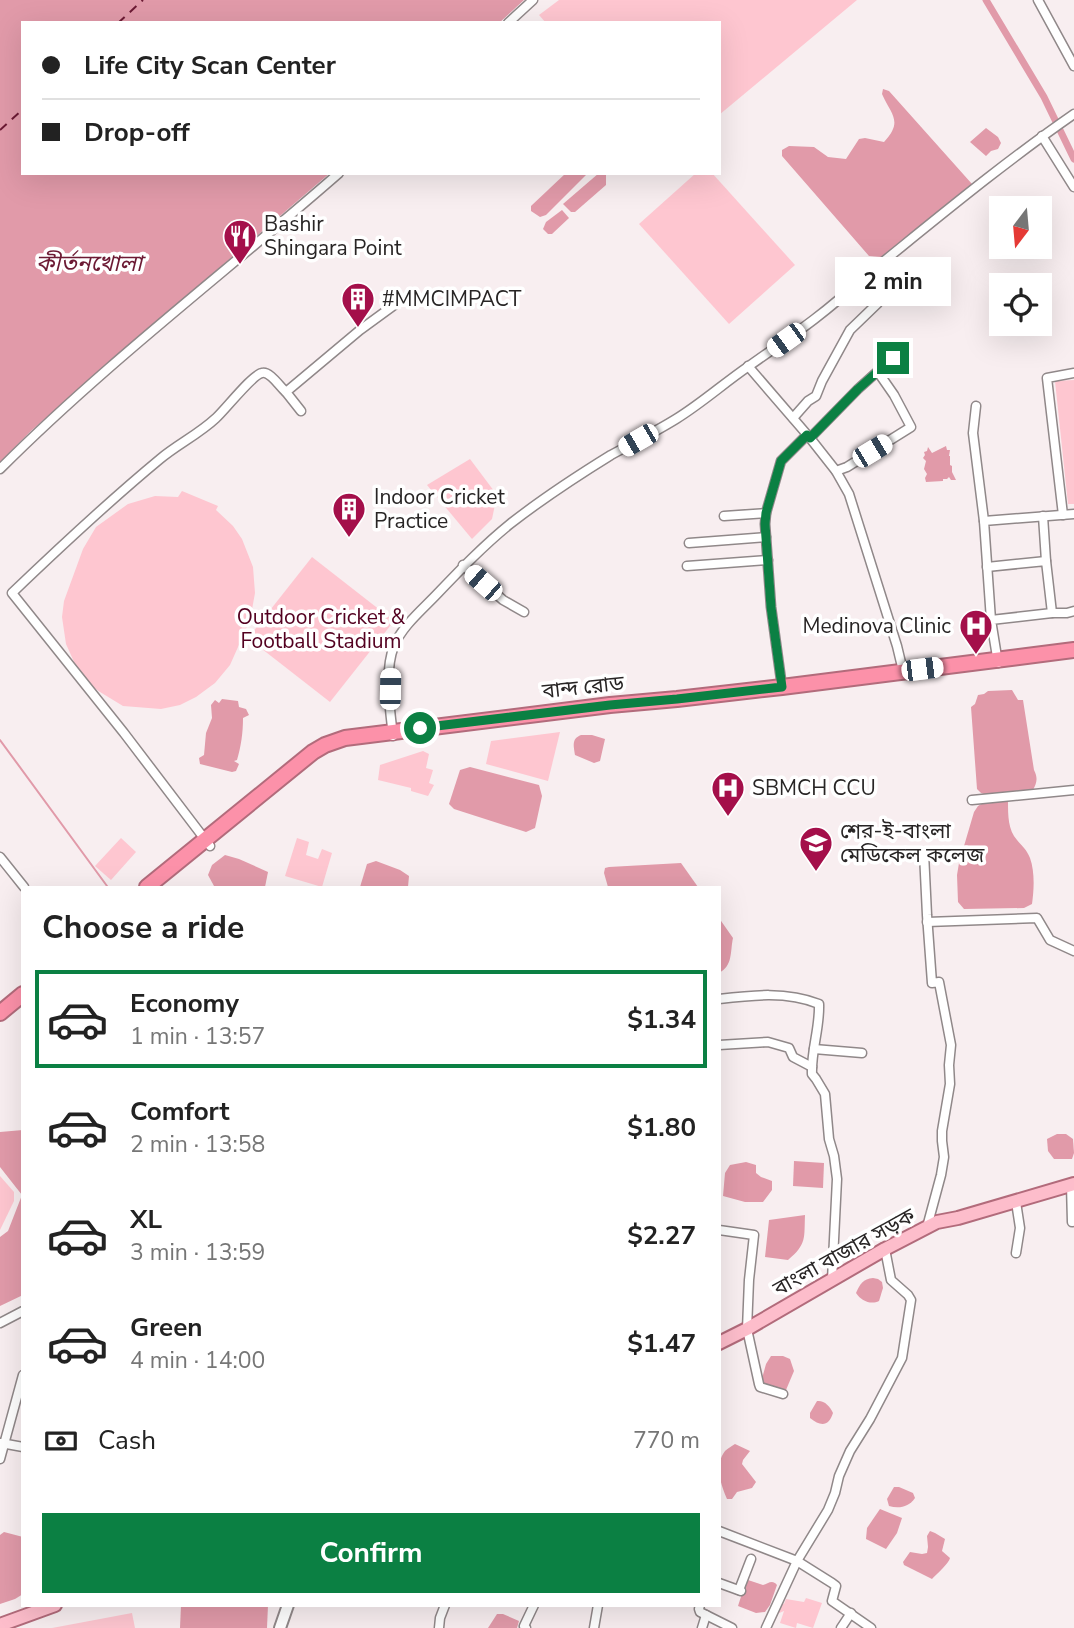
<!DOCTYPE html>
<meta charset="utf-8">
<style>
body{margin:0;font-family:"Nunito Sans","Noto Sans Bengali",sans-serif;background:#f6f6f6;color:#222;height:100vh;display:flex;flex-direction:column;font-size:26px;white-space:nowrap}
*{box-sizing:border-box;margin:0}
p{font-size:23px;color:#767676}
.icon{flex:none;width:38px;height:38px;fill:none;stroke:currentColor;stroke-width:2;stroke-linecap:round;stroke-linejoin:round}
.map{position:relative;flex:1;overflow:hidden}
.panel{position:absolute;left:21px;top:886px;width:700px;height:721px;display:flex;flex-direction:column;background:#fff;border-radius:0px;box-shadow:0 7px 28px #0002}
.panel>*{flex:none}
.hud{position:absolute;left:21px;top:21px;width:700px;height:154px;border-radius:0px;box-shadow:0 7px 28px #0002;display:grid;align-content:center;height:154px;padding:0 21px;background:#fff}
.needle{width:46px;rotate:196deg}
.tools{position:absolute;left:989px;top:196px;display:grid;gap:14px}
.tools a{display:grid;place-items:center;width:63px;height:63px;border-radius:0px;background:#fff;box-shadow:0 7px 28px #0002;font-size:35px}
.end{position:absolute;width:32px;height:32px;margin:-16px;border:9px solid #0b8043;background:#fff;box-shadow:0 0 0 4px #fff}
.from{border-radius:50%}
.bubble{position:absolute;height:49px;border-radius:0px;background:#fff;box-shadow:0 7px 28px #0002;font-size:23px;font-weight:700;line-height:49px;text-align:center}
.car{position:absolute;width:21px;height:42px;margin:-21px -10px;border-radius:9px;box-shadow:0 0 5px 2px #0007;background:linear-gradient(#fff 24%,#345 0 40%,#fff 0 76%,#345 0 86%,#fff 0)}
.hud b{display:flex;align-items:center;gap:24px;height:66px;font-size:26px}
.hud b+b{border-top:2px solid #e0e0e0}
.hud i{width:18px;height:18px;background:#222}
ul{padding:0;list-style:none}
li{display:flex;align-items:center;gap:21px;height:98px;margin:0 14px 10px;padding:0 7px;border:4px solid transparent;border-radius:0px}
li div{flex:1}
li b{display:block;font-size:26px}
li em{font-style:normal;font-weight:700}
li.active{border-color:#0b8043}
li>.icon{width:63px;height:63px;stroke-width:1.5}
h2{padding:0 21px;font-size:32px;line-height:84px}
.pay{display:flex;align-items:center;gap:18px;height:77px;padding:0 21px;font-size:26px}
.pay p{margin-inline-start:auto}
.primary-button{display:flex;gap:14px;margin-top:auto;padding:14px 21px}
.primary-button a{flex:1;height:80px;border-radius:0px;background:#0b8043;color:#fff;font-size:28px;font-weight:700;line-height:80px;text-align:center}
.map>svg:first-child{display:block}
.green{fill:#fec6d0}
.water{fill:#e19aa9}
.lines{fill:none;stroke-linecap:round;stroke-linejoin:round}
.stream{stroke:#e19aa9;stroke-width:2}
.canal{stroke:#e19aa9;stroke-width:7}
.ferry{stroke:#6c1a34;stroke-width:2;stroke-dasharray:9 7;stroke-linecap:butt}
.street-casing{stroke:#908889;stroke-width:11}
.secondary-casing{stroke:#908889;stroke-width:14}
.primary-casing{stroke:#b26b7b;stroke-width:16}
.highway-casing{stroke:#b26b7b;stroke-width:18}
.street{stroke:#fff;stroke-width:8}
.secondary{stroke:#fff;stroke-width:10}
.primary{stroke:#fdbdcb;stroke-width:12}
.highway{stroke:#fc91a9;stroke-width:14}
.route{stroke:#0b8043;stroke-width:9}
.labels{text-anchor:middle;stroke-width:7;stroke-linejoin:round;paint-order:stroke}
.poi-label{font-size:21px;fill:#282525;stroke:#fff;text-anchor:start}
.park-label{font-size:21px;fill:#530020;stroke:#fff}
.street-label{font-size:21px;fill:#282525;stroke:#fff}
.water-label{font-size:23px;font-style:italic;fill:#6c1a34;stroke:#fff}
</style>
<div class="map">
<svg width="1074" height="1628" viewBox="0 0 1074 1628">
<rect width="100%" height="100%" fill="#f8eef0"/>
<g class="green">
<path d="M 559,0 L 857,0 L 719,115 L 719,23 L 546,23 L 539,15 Z"/>
<path d="M 696,173 L 712,173 L 795,265 L 729,324 L 639,224 Z"/>
<path d="M 1074,380 L 1074,504 L 1068,504 L 1055,381 Z"/>
<path d="M 470,459 L 497,495 L 492,519 L 472,539 L 427,485 Z"/>
<path d="M 182,491 L 218,506 L 216,510 L 233,526 L 242,539 L 253,567 L 255,593 L 253,604 L 250,620 L 230,665 L 215,683 L 196,697 L 180,705 L 161,709 L 123,706 L 100,692 L 85,681 L 75,664 L 66,644 L 62,617 L 64,601 L 83,549 L 96,527 L 128,504 L 155,496 L 178,497 Z"/>
<path d="M 312,557 L 394,621 L 330,702 L 248,638 Z"/>
<path d="M 560,732 L 548,781 L 486,764 L 491,741 Z"/>
<path d="M 423,751 L 429,754 L 426,768 L 433,770 L 429,783 L 434,785 L 428,796 L 411,791 L 411,788 L 378,780 L 380,765 Z"/>
<path d="M 121,838 L 136,852 L 111,880 L 95,866 Z"/>
<path d="M 297,838 L 309,842 L 306,855 L 318,859 L 322,849 L 332,853 L 322,887 L 285,876 Z"/>
<path d="M 0,1176 L 14,1192 L 14,1201 L 0,1230 Z"/>
<path d="M 806,1598 L 822,1603 L 813,1628 L 797,1623 L 796,1628 L 780,1623 L 784,1611 L 777,1614 L 781,1603 L 784,1604 L 786,1599 L 804,1602 Z"/>
<path d="M 132,1613 L 135,1628 L 52,1628 Z"/>
</g>
<g class="water">
<path d="M 0,0 L 524,0 L 499,23 L 23,23 L 23,173 L 330,173 L 111,361 L 32,430 L 0,462 Z"/>
<path d="M 883,89 L 889,91 L 972,184 L 881,257 L 869,256 L 782,156 L 782,150 L 789,146 L 814,147 L 828,157 L 846,159 L 859,139 L 865,138 L 884,142 C 903,121 892,116 882,94 Z"/>
<path d="M 986,128 L 998,137 L 1001,143 L 998,149 L 991,151 L 986,156 L 970,142 Z"/>
<path d="M 566,173 L 588,173 L 546,215 L 540,217 L 531,211 L 531,206 Z"/>
<path d="M 599,173 L 606,175 L 606,185 L 575,212 L 571,212 L 563,204 Z"/>
<path d="M 562,210 L 569,218 L 552,234 L 548,234 L 543,229 L 546,222 Z"/>
<path d="M 946,446 L 947,450 L 950,450 L 949,456 L 950,456 L 950,465 L 952,466 L 952,472 L 956,480 L 951,480 L 949,477 L 947,479 L 943,479 L 943,481 L 926,482 L 925,478 L 927,474 L 924,469 L 926,461 L 923,458 L 925,455 L 924,452 L 927,451 L 928,447 L 932,453 Z"/>
<path d="M 1012,690 L 1018,700 L 1023,700 L 1034,770 C 1038,778 1037,782 1033,790 L 987,795 L 981,793 L 977,789 L 971,707 L 975,704 L 978,695 L 984,694 L 988,691 Z"/>
<path d="M 222,699 L 238,701 L 239,707 L 246,709 L 249,715 L 243,718 C 243,733 241,746 237,760 L 234,761 L 239,764 L 236,771 L 232,772 L 200,764 L 199,758 L 204,755 L 206,733 L 212,718 L 211,705 L 215,700 L 219,703 Z"/>
<path d="M 581,735 L 592,735 L 605,739 L 600,761 L 594,763 L 575,755 C 574,746 571,739 581,735 Z"/>
<path d="M 470,767 L 539,785 L 542,796 L 535,828 L 526,832 L 454,809 L 449,804 L 460,770 Z"/>
<path d="M 997,800 L 1008,802 C 1008,815 1008,830 1017,840 C 1022,846 1027,850 1030,858 C 1035,872 1034,890 1032,904 L 1024,908 L 964,909 L 958,902 L 957,875 L 959,863 L 974,812 L 978,806 L 983,803 Z"/>
<path d="M 225,855 L 239,859 L 268,872 L 265,887 L 221,887 L 214,886 L 208,875 L 212,865 Z"/>
<path d="M 376,861 L 400,870 L 409,876 L 408,887 L 360,887 L 367,864 Z"/>
<path d="M 681,863 L 698,887 L 608,887 L 604,873 L 605,868 L 609,867 Z"/>
<path d="M 719,918 L 733,938 C 730,952 733,966 719,973 Z"/>
<path d="M 23,1130 L 23,1295 L 0,1306 L 0,1237 L 8,1231 L 22,1195 L 0,1167 L 0,1132 Z"/>
<path d="M 1057,1134 L 1066,1134 L 1073,1139 L 1074,1153 L 1072,1159 L 1054,1159 L 1048,1151 L 1047,1139 Z"/>
<path d="M 794,1161 L 824,1163 L 823,1188 L 793,1186 Z"/>
<path d="M 746,1162 L 756,1165 L 756,1173 L 761,1177 L 772,1181 L 772,1190 L 763,1202 L 745,1202 L 723,1196 L 725,1173 L 730,1165 Z"/>
<path d="M 805,1215 C 804,1238 807,1244 788,1260 L 765,1257 L 769,1220 Z"/>
<path d="M 873,1278 L 878,1279 L 882,1282 L 883,1288 L 879,1301 C 871,1305 861,1301 856,1293 C 860,1284 863,1279 873,1278 Z"/>
<path d="M 771,1356 L 783,1356 L 790,1359 L 794,1371 L 786,1390 L 764,1387 L 761,1382 L 766,1364 Z"/>
<path d="M 817,1401 C 824,1400 830,1406 833,1413 C 829,1426 821,1427 810,1418 L 810,1413 Z"/>
<path d="M 735,1444 L 750,1451 L 743,1460 L 742,1464 L 756,1482 L 752,1488 L 737,1492 L 732,1499 L 727,1499 C 721,1485 714,1465 725,1451 C 728,1448 732,1446 735,1444 Z"/>
<path d="M 894,1487 L 899,1487 L 913,1493 L 915,1498 C 909,1507 899,1509 889,1506 L 887,1499 Z"/>
<path d="M 880,1509 L 902,1518 L 897,1533 L 886,1549 L 866,1539 L 867,1528 Z"/>
<path d="M 930,1531 L 935,1533 L 945,1539 L 942,1551 L 950,1558 C 949,1563 937,1574 932,1579 L 904,1565 L 903,1562 L 910,1552 L 922,1554 L 927,1553 L 928,1547 L 927,1536 Z"/>
<path d="M 4,1532 L 23,1537 L 23,1594 L 15,1599 L 0,1604 L 0,1535 Z"/>
<path d="M 748,1580 L 763,1585 C 768,1584 772,1579 777,1585 L 770,1605 L 765,1612 L 756,1613 L 738,1606 L 746,1581 Z"/>
<path d="M 181,1605 L 268,1605 L 267,1628 L 180,1628 Z"/>
<path d="M 497,1614 L 503,1614 L 519,1621 L 517,1628 L 488,1628 Z"/>
</g>
<g class="lines">
<path class="stream" d="M 0,740 L 107,886"/>
<path class="canal" d="M 986,0 L 1044,97 L 1074,159"/>
<g class="ferry">
<path d="M 118,23 L 143,0"/>
<path d="M 0,130 L 23,109"/>
</g>
<defs>
<g id="street">
<path d="M 1038,0 L 1074,66"/>
<path d="M 508,23 L 533,0"/>
<path d="M 1042,136 L 1074,187"/>
<path d="M 748,366 L 810,438 L 836,471 L 849,494 L 897,646 L 903,671"/>
<path d="M 976,406 L 973,433 L 984,521"/>
<path d="M 301,411 L 286,392 L 360,330 L 397,303"/>
<path d="M 793,418 L 808,401 L 816,396 L 822,381 L 850,330 L 878,303"/>
<path d="M 810,438 L 858,389 L 898,353"/>
<path d="M 0,469 C 106,363 226,272 339,173"/>
<path d="M 836,471 L 847,467 L 911,427 L 894,395 L 878,372"/>
<path d="M 1063,515 L 1047,378 L 1074,373"/>
<path d="M 724,516 L 766,513"/>
<path d="M 1043,516 L 1046,561"/>
<path d="M 689,543 L 766,537"/>
<path d="M 463,565 L 503,600 L 524,612"/>
<path d="M 687,566 L 768,560"/>
<path d="M 987,567 L 1046,561 L 1052,613 L 991,620 L 998,663"/>
<path d="M 1052,613 L 1067,613 L 1074,611"/>
<path d="M 991,620 L 984,521 L 1074,514"/>
<path d="M 782,687 L 771,607 L 765,524 L 766,513 L 781,461 L 807,435"/>
<path d="M 393,736 C 390,710 384,671 394,646 C 402,626 423,609 438,593 C 461,569 484,545 510,524 C 542,499 577,476 611,455 C 633,443 655,432 676,419 C 702,403 724,383 749,366 C 787,339 825,314 858,282 C 929,225 999,166 1074,114"/>
<path d="M 972,800 L 1074,790"/>
<path d="M 210,846 L 124,733 L 12,593 C 60,547 108,502 160,459 C 178,444 199,434 216,418 C 225,410 253,374 262,373 C 270,371 280,387 286,392"/>
<path d="M 924,853 L 927,915 L 932,983 L 939,982 L 951,1045 L 949,1065 L 950,1084 L 942,1131 L 942,1141 L 944,1157 L 941,1175 L 927,1227"/>
<path d="M 0,857 L 24,887"/>
<path d="M 927,922 L 1037,918 L 1050,940 L 1074,951"/>
<path d="M 719,999 C 752,995 787,991 819,1004 C 820,1028 811,1050 812,1074 L 816,1079 L 825,1094 L 829,1139 L 834,1156 L 837,1179 L 832,1280"/>
<path d="M 719,1045 L 768,1042 L 789,1048 L 793,1057 L 812,1067"/>
<path d="M 814,1049 L 862,1053"/>
<path d="M 1071,1185 L 1072,1222"/>
<path d="M 1016,1202 L 1020,1228 L 1016,1253"/>
<path d="M 719,1230 L 754,1235 L 749,1280 L 747,1329 L 759,1384 L 760,1387 L 783,1394"/>
<path d="M 0,1323 L 23,1311"/>
<path d="M 1,1443 L 23,1447"/>
<path d="M 0,1459 L 23,1375"/>
<path d="M 719,1531 L 797,1561 L 832,1583 L 836,1586 L 832,1601 L 871,1628"/>
<path d="M 719,1583 L 741,1591"/>
<path d="M 739,1590 L 751,1559"/>
<path d="M 700,1605 L 699,1609 L 700,1612 L 732,1628"/>
<path d="M 439,1628 L 440,1618 L 445,1605"/>
<path d="M 526,1628 L 524,1626 L 534,1605"/>
<path d="M 594,1628 L 598,1605"/>
<path d="M 702,1628 L 706,1615"/>
<path d="M 766,1628 L 797,1561 L 828,1510 L 835,1493 L 839,1476 L 850,1451 L 870,1419 L 902,1358 L 911,1300 L 908,1295 L 891,1280 L 885,1249"/>
<path d="M 841,1628 L 851,1613"/>
</g>
<path id="secondary" d="M 280,1628 L 288,1605"/>
<g id="primary">
<path d="M 719,1343 L 747,1329 L 885,1249 L 937,1222 L 958,1218 L 1074,1184"/>
<path d="M 0,1625 L 55,1605"/>
</g>
<g id="highway">
<path d="M 147,887 L 313,752 L 325,745 L 345,738 L 610,705 L 677,699 L 782,687 L 1074,650"/>
<path d="M 0,1013 L 23,994"/>
</g>
</defs>
<use href="#street" class="street-casing"/>
<use href="#secondary" class="secondary-casing"/>
<use href="#primary" class="primary-casing"/>
<use href="#highway" class="highway-casing"/>
<use href="#street" class="street"/>
<use href="#secondary" class="secondary"/>
<use href="#primary" class="primary"/>
<use href="#highway" class="highway"/>
</g>
<g class="lines">
<path class="route" d="M 420,728 L 610,705 L 677,699 L 782,687 L 771,607 L 765,524 L 766,513 L 781,461 L 807,435 L 810,438 L 858,389 L 893,358"/>
</g>
<defs>
<symbol id="restaurant-pin" viewBox="-11 -11 22 30"><path d="M0 17L-7.5 6A9.5 9.5 0 1 1 7.5 6Z" fill="#a40f4a" stroke="#fff"/><path d="M-5-6h1v4h1v-4h1v4h1v-4h1v5L-1.5 .5V6h-2V.5L-5-1ZM5-6V6H3V1.5H1.5Q1.5-4 5-6Z" fill="#fff"/></symbol>
<symbol id="building-pin" viewBox="-11 -11 22 30"><path d="M0 17L-7.5 6A9.5 9.5 0 1 1 7.5 6Z" fill="#a40f4a" stroke="#fff"/><path d="M-4-6H4V6H1V3H-1V6H-4ZM-2.5-4.3h1.7v1.8h-1.7ZM.8-4.3h1.7v1.8H.8ZM-2.5-1h1.7V.8h-1.7ZM.8-1h1.7V.8H.8Z" fill="#fff"/></symbol>
<symbol id="hospital-pin" viewBox="-11 -11 22 30"><path d="M0 17L-7.5 6A9.5 9.5 0 1 1 7.5 6Z" fill="#a40f4a" stroke="#fff"/><path d="M-5-5h3v3.5h4V-5h3V5h-3V1.5h-4V5h-3Z" fill="#fff"/></symbol>
<symbol id="university-pin" viewBox="-11 -11 22 30"><path d="M0 17L-7.5 6A9.5 9.5 0 1 1 7.5 6Z" fill="#a40f4a" stroke="#fff"/><path d="M0-5L7-2L0 1L-7-2ZM-4 1L0 2.5L4 1V4Q0 6-4 4Z" fill="#fff"/></symbol>
</defs>
<g fill-rule="evenodd">
<use href="#restaurant-pin" x="221" y="217" width="38" height="52"/>
<use href="#building-pin" x="339" y="280" width="38" height="52"/>
<use href="#building-pin" x="330" y="490" width="38" height="52"/>
<use href="#hospital-pin" x="957" y="607" width="38" height="52"/>
<use href="#hospital-pin" x="709" y="769" width="38" height="52"/>
<use href="#university-pin" x="797" y="824" width="38" height="52"/>
</g>
<g class="labels">
<g class="poi-label">
<text x="264" y="231">Bashir<tspan x="264" dy="24">Shingara Point</tspan></text>
<text x="382" y="306">#MMCIMPACT</text>
<text x="374" y="504">Indoor Cricket<tspan x="374" dy="24">Practice</tspan></text>
<text x="951" y="633" text-anchor="end">Medinova Clinic</text>
<text x="752" y="795">SBMCH CCU</text>
<text x="840" y="838">শের-ই-বাংলা<tspan x="840" dy="24">মেডিকেল কলেজ</tspan></text>
</g>
<g class="park-label">
<text x="321" y="624">Outdoor Cricket &amp;<tspan x="321" dy="24">Football Stadium</tspan></text>
</g>
<g class="street-label">
<text transform="translate(583 687) rotate(-6)" y="7">বান্দ রোড</text>
<text transform="translate(844 1252) rotate(-29)" y="7">বাংলা বাজার সড়ক</text>
</g>
<g class="water-label">
<text x="89" y="271">কীর্তনখোলা</text>
</g>
</g>
</svg>
<div class="tools">
<a><svg class="needle" viewBox="-14 -14 28 28"><path d="M0-13l5 13h-10z" fill="#e53935"/><path d="M0 13l5-13h-10z" fill="#767676"/></svg></a>
<a><svg class="icon" aria-label="locate" viewBox="0 0 24 24"><circle cx="12" cy="12" r="6"/><path d="M12 2v4M12 18v4M2 12h4M18 12h4"/></svg></a>
</div>
<i class="end from" style="left:420px;top:728px"></i>
<i class="end" style="left:893px;top:358px"></i>
<div class="bubble" style="left:835px;top:257px;width:116px">2 min</div>
<i class="car" style="left:786px;top:340px;rotate:234deg"></i>
<i class="car" style="left:638px;top:440px;rotate:240deg"></i>
<i class="car" style="left:872px;top:451px;rotate:59deg"></i>
<i class="car" style="left:483px;top:583px;rotate:311deg"></i>
<i class="car" style="left:922px;top:669px;rotate:83deg"></i>
<i class="car" style="left:390px;top:689px;rotate:1deg"></i>
<div class="hud">
<b><i class="from"></i>Life City Scan Center</b>
<b><i></i>Drop-off</b>
</div>
<section class="panel">
<h2>Choose a ride</h2>
<ul>
<li class="active"><svg class="icon" aria-label="car" viewBox="0 0 24 24"><path d="M5 17H2v-5l4-1 3-4h7l3 4 3 1v5h-3M9 17h6M6 11h13"/><circle cx="7" cy="17" r="2"/><circle cx="17" cy="17" r="2"/></svg><div><b>Economy</b><p>1 min · 13:57</p></div><em>$1.34</em></li>
<li><svg class="icon" aria-label="car" viewBox="0 0 24 24"><path d="M5 17H2v-5l4-1 3-4h7l3 4 3 1v5h-3M9 17h6M6 11h13"/><circle cx="7" cy="17" r="2"/><circle cx="17" cy="17" r="2"/></svg><div><b>Comfort</b><p>2 min · 13:58</p></div><em>$1.80</em></li>
<li><svg class="icon" aria-label="car" viewBox="0 0 24 24"><path d="M5 17H2v-5l4-1 3-4h7l3 4 3 1v5h-3M9 17h6M6 11h13"/><circle cx="7" cy="17" r="2"/><circle cx="17" cy="17" r="2"/></svg><div><b>XL</b><p>3 min · 13:59</p></div><em>$2.27</em></li>
<li><svg class="icon" aria-label="car" viewBox="0 0 24 24"><path d="M5 17H2v-5l4-1 3-4h7l3 4 3 1v5h-3M9 17h6M6 11h13"/><circle cx="7" cy="17" r="2"/><circle cx="17" cy="17" r="2"/></svg><div><b>Green</b><p>4 min · 14:00</p></div><em>$1.47</em></li>
</ul>
<div class="pay"><svg class="icon" aria-label="cash" viewBox="0 0 24 24"><path d="M3 7h18v10H3z"/><circle cx="12" cy="12" r="2"/></svg>Cash<p>770 m</p></div>
<div class="primary-button"><a>Confirm</a></div>
</section>
</div>
